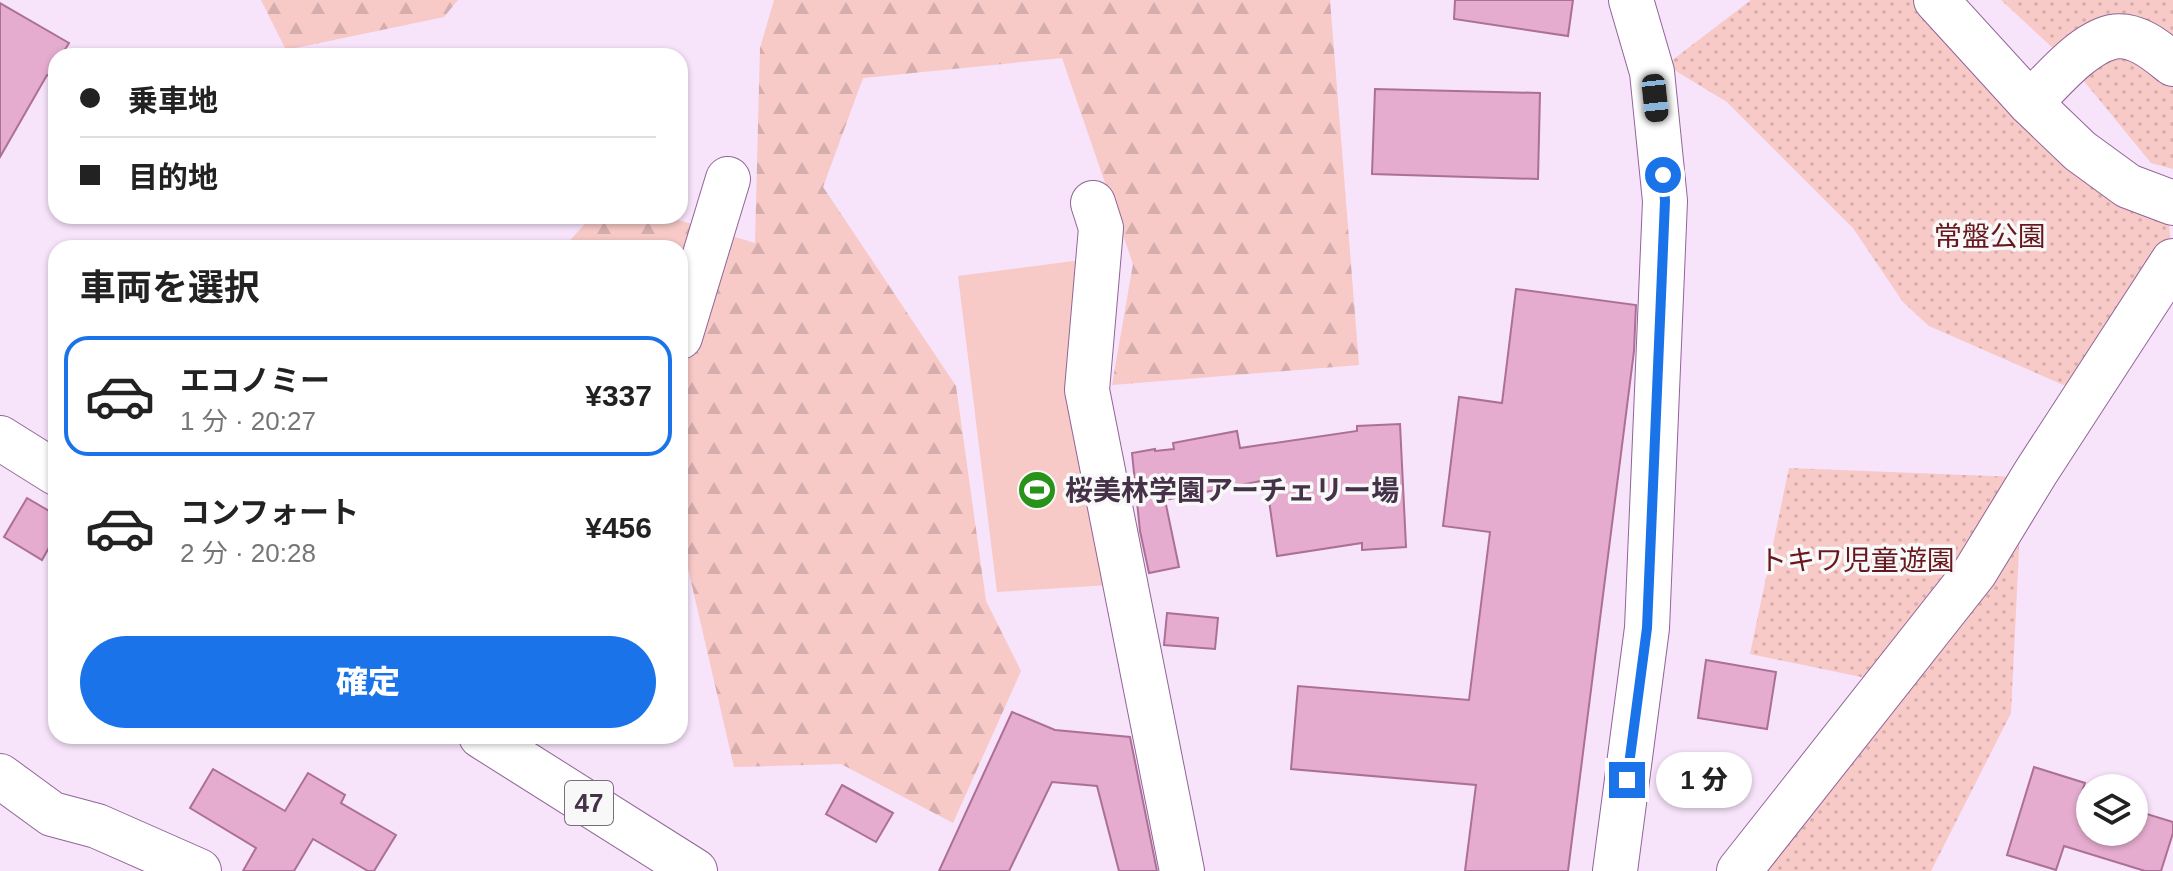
<!DOCTYPE html>
<html lang="ja">
<meta charset="utf-8">
<style>
body{margin:0;font-family:Arial,"Noto Sans JP",sans-serif;background:#f6f6f6;color:#222;height:100vh;display:flex;flex-direction:column;font-size:30px;white-space:nowrap}
*{box-sizing:border-box;margin:0}
p{font-size:26px;color:#767676}
.icon{flex:none;width:44px;height:44px;fill:none;stroke:currentColor;stroke-width:2;stroke-linecap:round;stroke-linejoin:round}
.map{position:relative;flex:1;overflow:hidden}
.sheet{position:absolute;left:48px;top:240px;width:640px;height:504px;display:flex;flex-direction:column;background:#fff;border-radius:24px;box-shadow:0 2px 6px #0004}
.sheet>*{flex:none}
.guide{position:absolute;left:48px;top:48px;width:640px;height:176px;border-radius:24px;box-shadow:0 2px 6px #0004;display:grid;align-content:center;height:176px;padding:0 32px;background:#fff}
.controls{position:absolute;left:2076px;top:774px;display:grid;gap:16px}
.controls a{display:grid;place-items:center;width:72px;height:72px;border-radius:50%;background:#fff;box-shadow:0 2px 6px #0004;font-size:40px}
.end{position:absolute;width:36px;height:36px;margin:-18px;border:10px solid #1a73e8;background:#fff;box-shadow:0 0 0 4px #fff}
.from{border-radius:50%}
.bubble{position:absolute;height:56px;border-radius:28px;background:#fff;box-shadow:0 2px 6px #0004;font-size:26px;font-weight:800;line-height:56px;text-align:center}
.car{position:absolute;width:24px;height:48px;margin:-24px -12px;border-radius:10px;box-shadow:0 0 6px 2px #0007;background:linear-gradient(#222 24%,#8ab4d8 0 40%,#222 0 76%,#8ab4d8 0 86%,#222 0)}
.guide b{display:flex;align-items:center;gap:28px;height:76px;font-size:30px}
.guide b+b{border-top:2px solid #e0e0e0}
.guide i{width:20px;height:20px;background:#222}
ul{padding:0;list-style:none}
li{display:flex;align-items:center;gap:24px;height:120px;margin:0 16px 12px;padding:0 16px;border:4px solid transparent;border-radius:24px}
li div{flex:1}
li b{display:block;font-size:30px}
li em{font-style:normal;font-weight:800}
li.on{border-color:#1a73e8}
li>.icon{width:72px;height:72px;stroke-width:1.5}
h2{padding:0 32px;font-size:36px;line-height:96px}
.action{display:flex;gap:16px;margin-top:auto;padding:16px 32px}
.action a{flex:1;height:92px;border-radius:48px;background:#1a73e8;color:#fff;font-size:32px;font-weight:800;line-height:92px;text-align:center}
.map>svg:first-child{display:block}
.grass{fill:#f7c9c7}
.forest{fill:url(#forest-firs)}
.park{fill:url(#park-dots)}
.building{fill:#e5accf;stroke:#ac6f96;stroke-width:2}
.lines{fill:none;stroke-linecap:round;stroke-linejoin:round}
.street-casing{stroke:#916498;stroke-width:46}
.primary-casing{stroke:#916498;stroke-width:46}
.street{stroke:#fff;stroke-width:44}
.primary{stroke:#fff;stroke-width:44}
.route{stroke:#1a73e8;stroke-width:10}
.labels{text-anchor:middle;stroke-width:7;stroke-linejoin:round;paint-order:stroke}
.shield{fill:#f8f8f8;stroke:#7b6d7e;stroke-width:2}
.shield-label{font-size:26px;font-weight:bold;fill:#453249}
.park-label{font-size:28px;fill:#67181e;stroke:#f8f8f8}
.poi-label{font-size:28px;font-weight:bold;fill:#453249;stroke:#f8f8f8;text-anchor:start}
</style>
<div class="map">
<svg width="2173" height="871" viewBox="0 0 2173 871">
<defs>
<pattern id="forest-firs" width="22" height="20" patternUnits="userSpaceOnUse" patternTransform="scale(2)"><rect width="22" height="20" fill="#f7c9c7"/><path d="M5 1l3.5 6h-7zM16 11l3.5 6h-7z" fill="#d5adac"/></pattern>
<pattern id="park-dots" width="8" height="8" patternUnits="userSpaceOnUse" patternTransform="scale(2)"><rect width="8" height="8" fill="#f7c9c7"/><path d="M2 2h.1M6 6h.1" fill="none" stroke="#d5adac" stroke-width="1.8" stroke-linecap="round"/></pattern>
</defs>
<rect width="100%" height="100%" fill="#f7e3fa"/>
<path class="grass" d="M 1081,260 L 1110,585 L 997,592 L 958,276 Z"/>
<g class="forest">
<path d="M 261,0 L 458,0 L 444,17 L 286,50 Z"/>
<path d="M 774,0 L 1330,0 L 1359,365 L 1112,385 L 1133,264 L 1062,58 L 863,78 L 823,187 L 956,386 L 986,601 L 1021,671 L 953,823 L 841,764 L 734,767 L 680,534 L 680,248 L 563,248 L 592,216 L 665,216 L 755,243 L 760,48 Z"/>
</g>
<g class="park">
<path d="M 1751,0 L 1915,0 L 2018,114 L 2121,203 L 2169,225 L 2171,245 L 2077,391 L 1929,326 L 1903,302 L 1853,228 L 1727,102 L 1666,65 Z"/>
<path d="M 2001,0 L 2173,0 L 2173,169 L 2151,163 L 2070,64 Z"/>
<path d="M 1789,468 L 2016,477 L 1871,679 L 1750,654 Z"/>
<path d="M 2020,528 L 2011,713 L 1931,871 L 1766,871 Z"/>
</g>
<g class="building">
<path d="M 1455,0 L 1573,0 L 1568,36 L 1454,19 Z"/>
<path d="M 0,3 L 69,43 L 61,56 L 56,56 L 56,65 L 49,76 L 47,75 L 0,157 Z"/>
<path d="M 1375,89 L 1540,93 L 1538,179 L 1372,174 Z"/>
<path d="M 1516,289 L 1636,305 L 1634,351 L 1568,871 L 1465,871 L 1476,785 L 1291,769 L 1298,686 L 1469,700 L 1490,532 L 1443,526 L 1459,397 L 1502,403 Z"/>
<path d="M 1400,424 L 1406,547 L 1362,550 L 1362,543 L 1277,556 L 1266,480 L 1165,500 L 1179,567 L 1149,573 L 1140,531 L 1132,453 L 1155,449 L 1155,451 L 1174,449 L 1173,443 L 1237,431 L 1240,448 L 1357,431 L 1357,426 Z"/>
<path d="M 27,498 L 56,515 L 56,535 L 42,560 L 4,537 Z"/>
<path d="M 1167,613 L 1218,618 L 1215,649 L 1164,645 Z"/>
<path d="M 1706,660 L 1776,672 L 1767,729 L 1698,718 Z"/>
<path d="M 1012,712 L 1055,730 L 1130,737 L 1157,871 L 1119,871 L 1097,786 L 1052,782 L 1009,871 L 939,871 Z"/>
<path d="M 2034,767 L 2085,783 L 2081,794 L 2090,796 L 2090,832 L 2134,832 L 2134,810 L 2173,822 L 2173,833 L 2161,871 L 2145,871 L 2064,846 L 2056,870 L 2007,855 Z"/>
<path d="M 213,769 L 285,811 L 308,773 L 345,795 L 341,803 L 396,835 L 374,871 L 368,871 L 313,839 L 294,871 L 243,871 L 256,848 L 190,808 Z"/>
<path d="M 842,785 L 893,813 L 876,842 L 826,814 Z"/>
</g>
<g class="lines">
<defs>
<g id="street">
<path d="M 1936,0 L 2030,103 L 2080,151 L 2128,186 L 2173,203"/>
<path d="M 2030,103 C 2051,82 2082,44 2112,37 C 2135,32 2157,51 2173,64"/>
<path d="M 1093,203 L 1101,228 L 1087,390 L 1182,871"/>
<path d="M 680,337 L 728,179"/>
<path d="M 0,776 L 52,814 L 97,826 L 199,871"/>
<path d="M 1615,871 L 1647,628 L 1665,201 L 1652,72 L 1631,0"/>
<path d="M 1739,871 L 1975,572 L 2036,472 L 2173,261"/>
</g>
<g id="primary">
<path d="M 0,438 L 56,473"/>
<path d="M 481,736 L 695,871"/>
</g>
</defs>
<use href="#street" class="street-casing"/>
<use href="#primary" class="primary-casing"/>
<use href="#street" class="street"/>
<use href="#primary" class="primary"/>
</g>
<g class="lines">
<path class="route" d="M 1627,780 L 1647,628 L 1665,201 L 1663,175"/>
</g>
<defs>
<symbol id="stadium-disc" viewBox="-11 -11 22 22"><circle r="9.5" fill="#289219" stroke="#f8f8f8"/><path d="M0-5a6.5 5 0 1 0 0 10a6.5 5 0 1 0 0-10ZM-3.5-1.8h7v3.6h-7Z" fill="#fff"/></symbol>
</defs>
<g fill-rule="evenodd">
<use href="#stadium-disc" x="1015" y="468" width="44" height="44"/>
</g>
<g class="labels">
<rect class="shield" x="565" y="781" width="48" height="44" rx="6"/>
<g class="shield-label">
<text x="589" y="812">47</text>
</g>
<g class="park-label">
<text x="1990" y="246">常盤公園</text>
<text x="1857" y="570">トキワ児童遊園</text>
</g>
<g class="poi-label">
<text x="1065" y="500">桜美林学園アーチェリー場</text>
</g>
</g>
</svg>
<div class="controls">
<a><svg class="icon" aria-label="layers" viewBox="0 0 24 24"><path d="M12 4l9 5-9 5-9-5zM3 14l9 5 9-5"/></svg></a>
</div>
<i class="end from" style="left:1663px;top:175px"></i>
<i class="end" style="left:1627px;top:780px"></i>
<div class="bubble" style="left:1656px;top:752px;width:96px">1 分</div>
<i class="car" style="left:1655px;top:98px;rotate:174deg"></i>
<div class="guide">
<b><i class="from"></i>乗車地</b>
<b><i></i>目的地</b>
</div>
<section class="sheet">
<h2>車両を選択</h2>
<ul>
<li class="on"><svg class="icon" aria-label="car" viewBox="0 0 24 24"><path d="M5 17H2v-5l4-1 3-4h7l3 4 3 1v5h-3M9 17h6M6 11h13"/><circle cx="7" cy="17" r="2"/><circle cx="17" cy="17" r="2"/></svg><div><b>エコノミー</b><p>1 分 · 20:27</p></div><em>¥337</em></li>
<li><svg class="icon" aria-label="car" viewBox="0 0 24 24"><path d="M5 17H2v-5l4-1 3-4h7l3 4 3 1v5h-3M9 17h6M6 11h13"/><circle cx="7" cy="17" r="2"/><circle cx="17" cy="17" r="2"/></svg><div><b>コンフォート</b><p>2 分 · 20:28</p></div><em>¥456</em></li>
</ul>
<div class="action"><a>確定</a></div>
</section>
</div>
